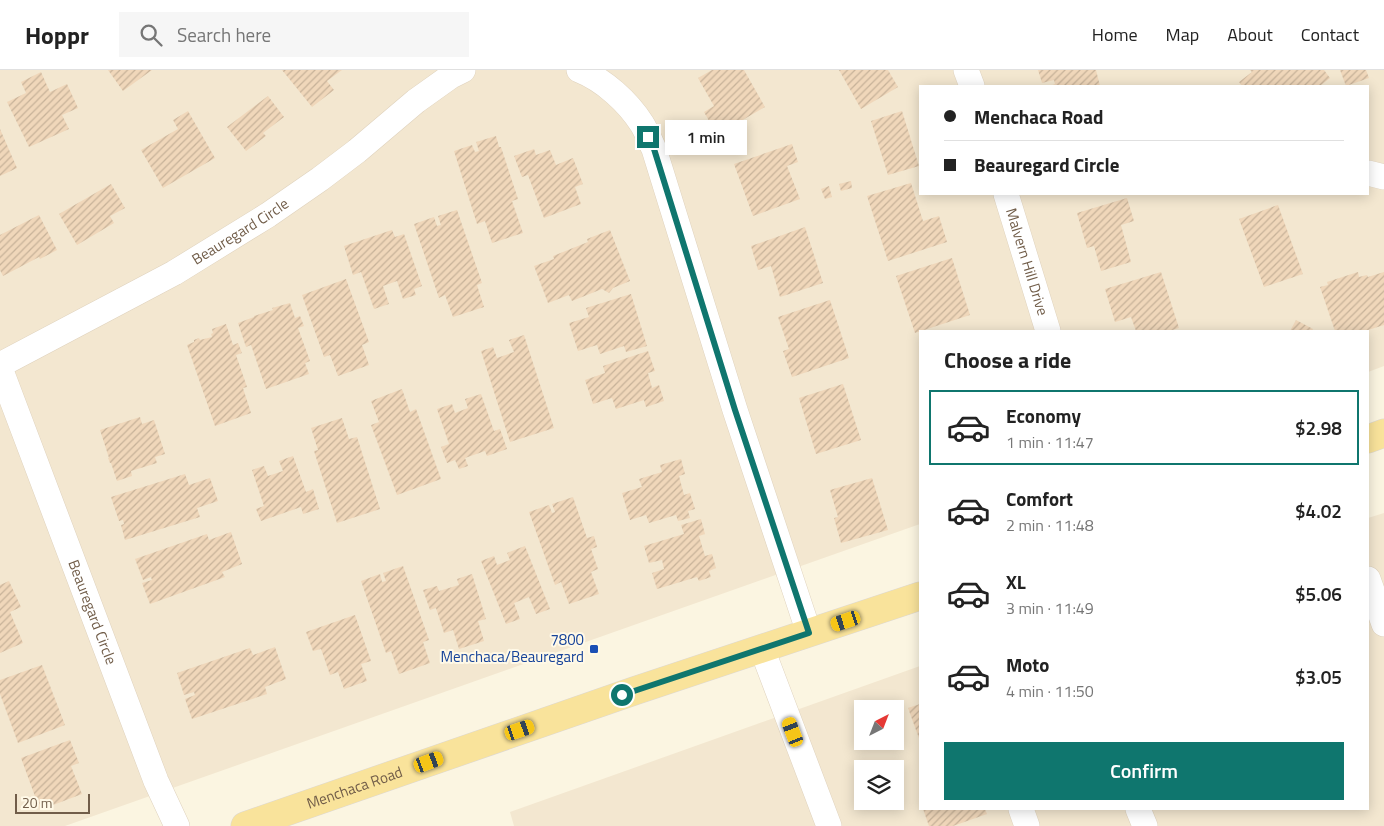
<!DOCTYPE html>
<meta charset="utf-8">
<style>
body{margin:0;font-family:"Titillium Web",sans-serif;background:#f6f6f6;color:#222;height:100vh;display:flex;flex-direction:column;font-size:19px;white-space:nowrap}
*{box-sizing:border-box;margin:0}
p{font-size:16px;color:#767676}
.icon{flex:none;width:28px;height:28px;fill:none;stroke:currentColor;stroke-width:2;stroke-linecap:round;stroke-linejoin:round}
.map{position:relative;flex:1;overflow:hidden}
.sheet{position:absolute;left:919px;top:260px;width:450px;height:480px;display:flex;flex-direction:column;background:#fff;border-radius:0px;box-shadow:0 2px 12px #0003}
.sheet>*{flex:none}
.banner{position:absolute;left:919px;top:15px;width:450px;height:110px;border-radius:0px;box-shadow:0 2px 12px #0003;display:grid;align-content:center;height:110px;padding:0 25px;background:#fff}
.needle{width:32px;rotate:42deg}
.tools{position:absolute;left:854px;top:630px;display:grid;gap:10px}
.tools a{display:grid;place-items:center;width:50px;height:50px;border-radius:0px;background:#fff;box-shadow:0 2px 12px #0003;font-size:25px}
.scale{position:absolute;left:15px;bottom:12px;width:75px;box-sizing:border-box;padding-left:5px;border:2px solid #715d49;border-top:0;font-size:14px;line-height:18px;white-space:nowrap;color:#715d49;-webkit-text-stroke:4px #fff9e7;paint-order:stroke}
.end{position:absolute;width:22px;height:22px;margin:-11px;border:6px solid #0f766e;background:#fff;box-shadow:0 0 0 2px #fff}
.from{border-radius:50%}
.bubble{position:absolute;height:35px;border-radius:0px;background:#fff;box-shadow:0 2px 12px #0003;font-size:16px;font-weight:600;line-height:35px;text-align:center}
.car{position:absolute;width:15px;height:30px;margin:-15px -8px;border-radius:6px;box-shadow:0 0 4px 1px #0007;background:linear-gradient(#f5c518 24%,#345 0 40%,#f5c518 0 76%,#345 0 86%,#f5c518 0)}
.banner b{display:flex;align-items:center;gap:18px;height:48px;font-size:19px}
.banner b+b{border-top:1px solid #e0e0e0}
.banner i{width:12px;height:12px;background:#222}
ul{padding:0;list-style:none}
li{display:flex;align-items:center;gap:15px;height:75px;margin:0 10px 8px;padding:0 15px;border:2px solid transparent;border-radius:0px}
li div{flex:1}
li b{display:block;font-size:19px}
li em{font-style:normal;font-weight:600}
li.on{border-color:#0f766e}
li>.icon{width:45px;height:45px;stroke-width:1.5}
h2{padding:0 25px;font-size:22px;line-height:60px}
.primary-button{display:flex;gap:10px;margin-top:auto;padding:10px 25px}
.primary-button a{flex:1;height:58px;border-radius:0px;background:#0f766e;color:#fff;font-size:20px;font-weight:600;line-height:58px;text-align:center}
header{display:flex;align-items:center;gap:30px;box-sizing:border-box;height:70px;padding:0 25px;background:#fff;border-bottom:1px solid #e0e0e0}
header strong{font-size:24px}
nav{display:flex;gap:28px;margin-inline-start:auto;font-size:18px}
.search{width:350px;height:45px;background:#f6f6f6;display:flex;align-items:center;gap:12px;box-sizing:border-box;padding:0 18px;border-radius:0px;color:#767676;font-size:19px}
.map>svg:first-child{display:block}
.residential{fill:#f3e7d0;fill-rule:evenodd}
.building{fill:url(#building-hatch)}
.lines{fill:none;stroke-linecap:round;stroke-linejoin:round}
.minor-casing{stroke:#dfd2bd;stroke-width:26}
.major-casing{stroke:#ddd8d3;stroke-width:29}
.minor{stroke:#fff;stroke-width:25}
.major{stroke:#f9e39b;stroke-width:28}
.route{stroke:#0f766e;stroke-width:6}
.transit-dot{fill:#1a4fb4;stroke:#fff9e7;stroke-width:2}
.labels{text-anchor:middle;stroke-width:4;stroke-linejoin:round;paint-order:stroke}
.street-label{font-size:15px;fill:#715d49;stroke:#fff9e7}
.transit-label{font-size:15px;fill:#164399;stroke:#fff9e7;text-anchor:end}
</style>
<header>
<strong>Hoppr</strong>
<div class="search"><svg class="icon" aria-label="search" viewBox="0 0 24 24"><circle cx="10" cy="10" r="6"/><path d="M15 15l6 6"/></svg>Search here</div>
<nav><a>Home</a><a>Map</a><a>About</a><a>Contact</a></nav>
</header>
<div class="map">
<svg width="1384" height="756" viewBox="0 0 1384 756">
<defs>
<pattern id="building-hatch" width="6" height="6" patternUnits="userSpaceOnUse" patternTransform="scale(1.25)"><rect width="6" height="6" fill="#f0d7ba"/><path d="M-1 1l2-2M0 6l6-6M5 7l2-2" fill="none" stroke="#c7b299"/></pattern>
</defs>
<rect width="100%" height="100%" fill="#fbf5e1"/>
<g class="residential">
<path d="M 0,0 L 1384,0 L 1384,296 L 1368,302 L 1368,261 L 920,261 L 920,454 L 65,756 L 0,756 ZM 920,16 L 1368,16 L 1368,124 L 920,124 Z"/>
<path d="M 1384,443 L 1384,756 L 514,756 L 510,742 L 920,596 L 920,739 L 1368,739 L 1368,448 ZM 862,639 L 895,639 L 895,671 L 862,671 ZM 862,699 L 895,699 L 895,731 L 862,731 Z"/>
</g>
<g class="building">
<path d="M 108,0 L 152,0 L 123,21 Z"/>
<path d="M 282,0 L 342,0 L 327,11 L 334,20 L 312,37 Z"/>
<path d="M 712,0 L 744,0 L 765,37 L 717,65 L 704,42 L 714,36 L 698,8 Z"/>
<path d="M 839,0 L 888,0 L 898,17 L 861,39 Z"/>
<path d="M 1038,0 L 1096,0 L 1100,16 L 1050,16 L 1055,14 L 1054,10 L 1042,13 Z"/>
<path d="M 1250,0 L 1324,0 L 1330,8 L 1320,16 L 1242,16 L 1239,12 L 1252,2 Z"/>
<path d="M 1340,0 L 1366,0 L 1369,8 L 1346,16 Z"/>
<path d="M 41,2 L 50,22 L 67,14 L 78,38 L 62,45 L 69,59 L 29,77 L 7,32 L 26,23 L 21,12 Z"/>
<path d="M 268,26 L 284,47 L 263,63 L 266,66 L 246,81 L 227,57 Z"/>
<path d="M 188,41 L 215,88 L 163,118 L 141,80 L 178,59 L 173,50 Z"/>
<path d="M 902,41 L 919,96 L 888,105 L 871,51 Z"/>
<path d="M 0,59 L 17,98 L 0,106 Z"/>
<path d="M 496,66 L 499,77 L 501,77 L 518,129 L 512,131 L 523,163 L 492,173 L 485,151 L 477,154 L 454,81 L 472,75 L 475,82 L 479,81 L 476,72 Z"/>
<path d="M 792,74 L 798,92 L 787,96 L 800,129 L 753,146 L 734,94 Z"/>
<path d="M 534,79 L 536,85 L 550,80 L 556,95 L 573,88 L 583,114 L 575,117 L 581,134 L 544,148 L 528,105 L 522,107 L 514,86 Z"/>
<path d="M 851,111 L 852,118 L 841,121 L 839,114 Z"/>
<path d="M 911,113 L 923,151 L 939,146 L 947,172 L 888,191 L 867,126 Z"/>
<path d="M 111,114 L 125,138 L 110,146 L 114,153 L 77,175 L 59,144 Z"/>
<path d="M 829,116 L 832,127 L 825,129 L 821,119 Z"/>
<path d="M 1127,128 L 1134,151 L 1121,155 L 1131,192 L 1101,201 L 1094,176 L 1087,178 L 1077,143 Z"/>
<path d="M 1278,135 L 1303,204 L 1264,217 L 1239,149 Z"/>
<path d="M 457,140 L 482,213 L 477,215 L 484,237 L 453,247 L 445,225 L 439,228 L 414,154 L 434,147 L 437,156 L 441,155 L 438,146 Z"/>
<path d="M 39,145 L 57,180 L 40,189 L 39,187 L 3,206 L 0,200 L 0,165 Z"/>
<path d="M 805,157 L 823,213 L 780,227 L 771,196 L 758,200 L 751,176 Z"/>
<path d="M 392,160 L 395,167 L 404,164 L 422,216 L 414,219 L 416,225 L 403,229 L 397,211 L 383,216 L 389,234 L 374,239 L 361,202 L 353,205 L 344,176 Z"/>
<path d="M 610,160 L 630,211 L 613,218 L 609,223 L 602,219 L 572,231 L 569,225 L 548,233 L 534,196 L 554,189 L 553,186 L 588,172 L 587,169 Z"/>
<path d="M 952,188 L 970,245 L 915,263 L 896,206 Z"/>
<path d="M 1161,202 L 1179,258 L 1169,261 L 1136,261 L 1131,247 L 1115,252 L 1105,219 Z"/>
<path d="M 1358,202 L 1359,207 L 1367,205 L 1368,207 L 1384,202 L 1384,255 L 1365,261 L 1335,261 L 1320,217 L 1328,215 L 1327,212 Z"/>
<path d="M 346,209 L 369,272 L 362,275 L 369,295 L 338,306 L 330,285 L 324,287 L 302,225 Z"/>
<path d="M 631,224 L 647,276 L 626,282 L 624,276 L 600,284 L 597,275 L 578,281 L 569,253 L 589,247 L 586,238 Z"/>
<path d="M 830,230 L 849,288 L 792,307 L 783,281 L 789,279 L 778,247 Z"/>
<path d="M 290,233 L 295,248 L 300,246 L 304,256 L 298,258 L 310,291 L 305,293 L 309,304 L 266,319 L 251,275 L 246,277 L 238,253 L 254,247 L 254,246 L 273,240 L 272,238 Z"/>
<path d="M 1296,250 L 1313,259 L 1312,261 L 1290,261 Z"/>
<path d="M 226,254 L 233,275 L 238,273 L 242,283 L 236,285 L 247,317 L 243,318 L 251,343 L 215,356 L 187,275 L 194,272 L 194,270 L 199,268 L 200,270 L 212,267 L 211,264 L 213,263 L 212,259 Z"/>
<path d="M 524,265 L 554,358 L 510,372 L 481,281 L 493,277 L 497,288 L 514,282 L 509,270 Z"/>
<path d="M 648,281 L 655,301 L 648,303 L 652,318 L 659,315 L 664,331 L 646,337 L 644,330 L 616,339 L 612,328 L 593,334 L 585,310 L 605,303 L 603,296 Z"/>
<path d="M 843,314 L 861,370 L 816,384 L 799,328 Z"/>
<path d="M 402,319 L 410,342 L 416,339 L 441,409 L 397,425 L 371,355 L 379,352 L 371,331 Z"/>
<path d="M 481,324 L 494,361 L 500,359 L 507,379 L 487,386 L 485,381 L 465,388 L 468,396 L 459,399 L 455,390 L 447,393 L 441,377 L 449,374 L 437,339 L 452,334 L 455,343 L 468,338 L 465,329 Z"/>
<path d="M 140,347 L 142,354 L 154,350 L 165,384 L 155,387 L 157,393 L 131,401 L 132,406 L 117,411 L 111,393 L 110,393 L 108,388 L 109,388 L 100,360 Z"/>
<path d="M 342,348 L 349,369 L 357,367 L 380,439 L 337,453 L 314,381 L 318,380 L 311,358 Z"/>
<path d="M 293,386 L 306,422 L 313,419 L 319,439 L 303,444 L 301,437 L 261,451 L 256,439 L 264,436 L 252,400 L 264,396 L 268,406 L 283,401 L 279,391 Z"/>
<path d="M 681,389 L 685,404 L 679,406 L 684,425 L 690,423 L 695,439 L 688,441 L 690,448 L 678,451 L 676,445 L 649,453 L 646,445 L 630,450 L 622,423 L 642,417 L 639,409 L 662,402 L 660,395 Z"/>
<path d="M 185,404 L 189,415 L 210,408 L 218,431 L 197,438 L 200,447 L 125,470 L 121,455 L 124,454 L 123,450 L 119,451 L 111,427 Z"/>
<path d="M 872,408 L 888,460 L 841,473 L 834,448 L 838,447 L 830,420 Z"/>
<path d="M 573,427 L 587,468 L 594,466 L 597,477 L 591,479 L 598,499 L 591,502 L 599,524 L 569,534 L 561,512 L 555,515 L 529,442 L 549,435 L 552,443 L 555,442 L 552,434 Z"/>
<path d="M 701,449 L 705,464 L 699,466 L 705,486 L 712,484 L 716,498 L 709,501 L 711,507 L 699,511 L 697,507 L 657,519 L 652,503 L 664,499 L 662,490 L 649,493 L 644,476 L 684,464 L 681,455 Z"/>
<path d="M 231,462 L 242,494 L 222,502 L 225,507 L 150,534 L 142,513 L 152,510 L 151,507 L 143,510 L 135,489 L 207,464 L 209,470 Z"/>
<path d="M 525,476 L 550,539 L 536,544 L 529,527 L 514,533 L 520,549 L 506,554 L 481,491 L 494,486 L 497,495 L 510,490 L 507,483 Z"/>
<path d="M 403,496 L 429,570 L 423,572 L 430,593 L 399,604 L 391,581 L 386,583 L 361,511 L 380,504 L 382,512 L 386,511 L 383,503 Z"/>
<path d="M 472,504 L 486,549 L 478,551 L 484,571 L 459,579 L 453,560 L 444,563 L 436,538 L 430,540 L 423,520 L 437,516 L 439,521 L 459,515 L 457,509 Z"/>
<path d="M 9,511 L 21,537 L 10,542 L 23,573 L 0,583 L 0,515 Z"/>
<path d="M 355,545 L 371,591 L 361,594 L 367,611 L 344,619 L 338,602 L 330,605 L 321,579 L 313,581 L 306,562 Z"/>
<path d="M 275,577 L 286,609 L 265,617 L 267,624 L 192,649 L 185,629 L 195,625 L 194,622 L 184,625 L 177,603 L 250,578 L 253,585 Z"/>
<path d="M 42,595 L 65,655 L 18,673 L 0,624 L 0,610 Z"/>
<path d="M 920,634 L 920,671 L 908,638 Z"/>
<path d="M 70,670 L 79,693 L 71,696 L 82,724 L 40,740 L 21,688 Z"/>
<path d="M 923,739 L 985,739 L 987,744 L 953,756 L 929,756 Z"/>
</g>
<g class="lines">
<defs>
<g id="minor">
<path d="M 579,0 C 604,10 628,32 642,54 C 647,62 650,71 654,79 L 735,340 L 809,563"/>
<path d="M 966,0 L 972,16"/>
<path d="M 1368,103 L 1384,107"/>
<path id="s1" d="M 1006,124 L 1048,261"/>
<path id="s2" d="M 0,295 L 174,203 L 268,145 L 320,109 L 357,81 L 416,31 L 451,6 L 463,0"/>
<path id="s3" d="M 0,298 L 156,711 L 177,756"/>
<path d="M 1368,509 L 1384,554"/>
<path d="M 762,579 L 829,756"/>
<path d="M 1021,739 L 1027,756"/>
<path d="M 1138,739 L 1145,756"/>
</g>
<g id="major">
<path d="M 1368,369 L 1384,363"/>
<path id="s4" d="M 245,756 L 634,621 L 920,526"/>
</g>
</defs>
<use href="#minor" class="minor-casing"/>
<use href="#major" class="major-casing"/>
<use href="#minor" class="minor"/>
<use href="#major" class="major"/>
</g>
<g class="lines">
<path class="route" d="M 622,625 L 809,563 L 735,340 L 654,79 L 648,67"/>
</g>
<rect class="transit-dot" x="589" y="574" width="10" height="10" rx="2.5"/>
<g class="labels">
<g class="street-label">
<text dy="5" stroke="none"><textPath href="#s2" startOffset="275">Beauregard Circle</textPath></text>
<text dy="5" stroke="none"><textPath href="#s1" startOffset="71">Malvern Hill Drive</textPath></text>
<text dy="5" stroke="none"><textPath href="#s3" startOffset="261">Beauregard Circle</textPath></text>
<text dy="5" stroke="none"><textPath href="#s4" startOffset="116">Menchaca Road</textPath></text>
</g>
<g class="transit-label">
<text x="584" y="575">7800<tspan x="584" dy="17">Menchaca/Beauregard</tspan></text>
</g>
</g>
</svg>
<div class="tools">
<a><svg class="needle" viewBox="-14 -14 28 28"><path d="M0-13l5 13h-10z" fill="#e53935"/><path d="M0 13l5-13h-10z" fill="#767676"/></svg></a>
<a><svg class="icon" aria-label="layers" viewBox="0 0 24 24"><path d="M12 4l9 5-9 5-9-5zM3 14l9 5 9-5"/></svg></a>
</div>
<div class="scale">20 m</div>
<i class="end from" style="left:622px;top:625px"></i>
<i class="end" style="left:648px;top:67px"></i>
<div class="bubble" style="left:665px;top:50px;width:82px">1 min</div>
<i class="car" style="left:846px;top:551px;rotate:252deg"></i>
<i class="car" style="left:520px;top:660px;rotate:71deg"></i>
<i class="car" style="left:793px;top:662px;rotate:339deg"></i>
<i class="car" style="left:429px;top:692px;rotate:70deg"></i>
<div class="banner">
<b><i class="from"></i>Menchaca Road</b>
<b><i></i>Beauregard Circle</b>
</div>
<section class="sheet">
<h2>Choose a ride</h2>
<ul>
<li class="on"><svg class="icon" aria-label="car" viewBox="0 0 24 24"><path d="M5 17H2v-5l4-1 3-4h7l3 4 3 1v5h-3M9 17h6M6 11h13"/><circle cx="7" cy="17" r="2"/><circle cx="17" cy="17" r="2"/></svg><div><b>Economy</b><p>1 min · 11:47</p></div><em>$2.98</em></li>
<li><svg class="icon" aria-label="car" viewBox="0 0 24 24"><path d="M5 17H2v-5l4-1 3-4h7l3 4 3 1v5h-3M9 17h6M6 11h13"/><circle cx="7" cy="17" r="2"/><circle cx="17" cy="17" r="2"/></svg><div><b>Comfort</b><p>2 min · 11:48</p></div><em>$4.02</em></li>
<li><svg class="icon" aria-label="car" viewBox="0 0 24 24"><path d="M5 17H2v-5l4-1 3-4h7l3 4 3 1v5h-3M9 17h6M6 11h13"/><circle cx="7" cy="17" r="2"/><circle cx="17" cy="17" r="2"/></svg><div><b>XL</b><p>3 min · 11:49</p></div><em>$5.06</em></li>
<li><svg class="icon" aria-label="car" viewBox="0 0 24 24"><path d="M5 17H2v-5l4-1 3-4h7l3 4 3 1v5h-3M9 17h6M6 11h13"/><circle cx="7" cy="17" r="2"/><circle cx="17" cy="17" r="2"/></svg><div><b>Moto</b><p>4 min · 11:50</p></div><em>$3.05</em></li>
</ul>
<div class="primary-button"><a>Confirm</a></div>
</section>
</div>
